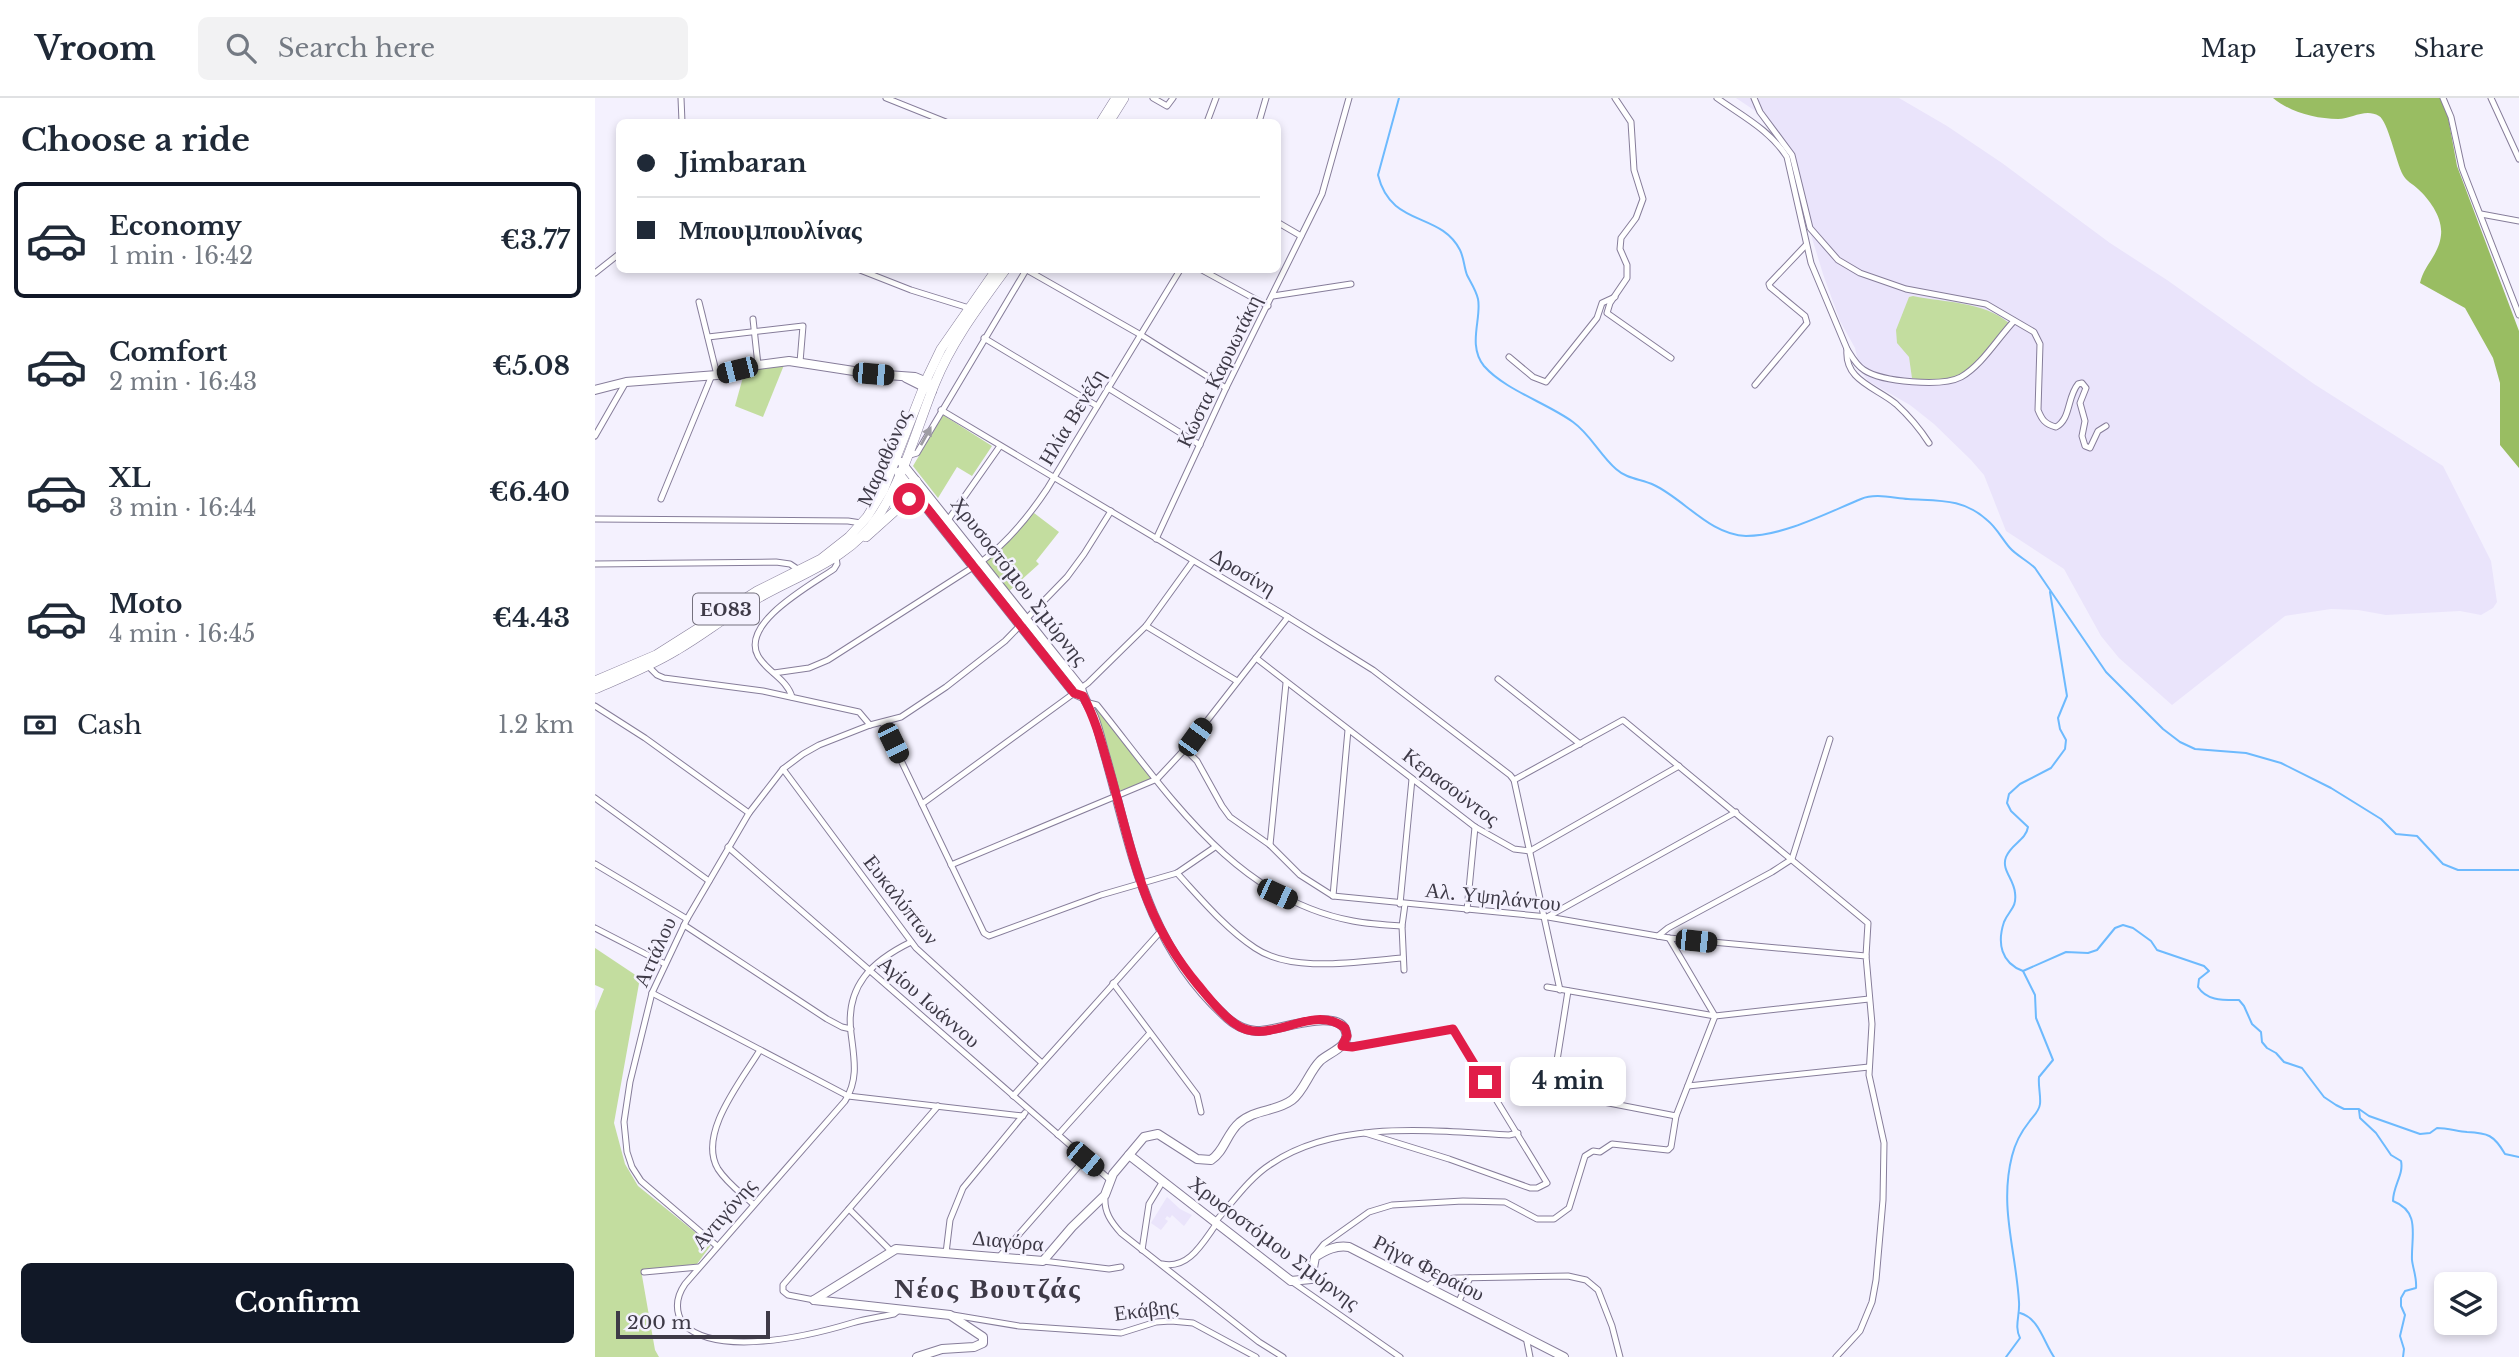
<!DOCTYPE html>
<meta charset="utf-8">
<style>
body{margin:0;font-family:"Libre Baskerville",serif;background:#f2f2f3;color:#1f2937;height:100vh;display:flex;flex-direction:column;font-size:26px;white-space:nowrap}
*{box-sizing:border-box;margin:0}
p{font-size:23px;color:#747a83}
.icon{flex:none;width:38px;height:38px;fill:none;stroke:currentColor;stroke-width:2;stroke-linecap:round;stroke-linejoin:round}
.map{position:relative;flex:1;overflow:hidden}
.sheet{display:flex;flex-direction:column;background:#fff;width:595px}
.sheet>*{flex:none}
.hud{position:absolute;left:21px;top:21px;width:665px;height:154px;border-radius:10px;box-shadow:0 4px 10px #0003;display:grid;align-content:center;height:154px;padding:0 21px;background:#fff}
.buttons{position:absolute;left:1839px;top:1174px;display:grid;gap:14px}
.buttons a{display:grid;place-items:center;width:63px;height:63px;border-radius:10px;background:#fff;box-shadow:0 4px 10px #0003;font-size:35px}
.scale{position:absolute;left:21px;bottom:18px;width:154px;box-sizing:border-box;padding-left:7px;border:4px solid #3e3a47;border-top:0;font-size:19px;line-height:24px;white-space:nowrap;color:#3e3a47;-webkit-text-stroke:5px #f4f1fe;paint-order:stroke}
.end{position:absolute;width:32px;height:32px;margin:-16px;border:9px solid #e11d48;background:#fff;box-shadow:0 0 0 4px #fff}
.from{border-radius:50%}
.bubble{position:absolute;height:49px;border-radius:10px;background:#fff;box-shadow:0 4px 10px #0003;font-size:23px;font-weight:800;line-height:49px;text-align:center}
.car{position:absolute;width:21px;height:42px;margin:-21px -10px;border-radius:9px;box-shadow:0 0 5px 2px #0007;background:linear-gradient(#222 24%,#8ab4d8 0 40%,#222 0 76%,#8ab4d8 0 86%,#222 0)}
.hud b{display:flex;align-items:center;gap:24px;height:66px;font-size:26px}
.hud b+b{border-top:2px solid #e0e1e3}
.hud i{width:18px;height:18px;background:#1f2937}
ul{padding:0;list-style:none}
li{display:flex;align-items:center;gap:21px;height:116px;margin:0 14px 10px;padding:0 7px;border:4px solid transparent;border-radius:10px}
li div{flex:1}
li b{display:block;font-size:26px}
li em{font-style:normal;font-weight:800}
li.active{border-color:#111827}
li>.icon{width:63px;height:63px;stroke-width:1.5}
h2{padding:0 21px;font-size:32px;line-height:84px}
.pay{display:flex;align-items:center;gap:18px;height:77px;padding:0 21px;font-size:26px}
.pay p{margin-inline-start:auto}
.primary-button{display:flex;gap:14px;margin-top:auto;padding:14px 21px}
.primary-button a{flex:1;height:80px;border-radius:10px;background:#111827;color:#fff;font-size:28px;font-weight:800;line-height:80px;text-align:center}
header{display:flex;align-items:center;gap:42px;box-sizing:border-box;height:98px;padding:0 35px;background:#fff;border-bottom:2px solid #e0e1e3}
header strong{font-size:33px}
nav{display:flex;gap:38px;margin-inline-start:auto;font-size:24px}
.search{width:490px;height:63px;background:#f2f2f3;display:flex;align-items:center;gap:18px;box-sizing:border-box;padding:0 24px;border-radius:10px;color:#747a83;font-size:26px}
main{display:flex;flex:1;min-height:0}
.map>svg:first-child{display:block}
.built{fill:#eae4fb}
.green{fill:#c3dd9f}
.forest{fill:#99bd62}
.lines{fill:none;stroke-linecap:round;stroke-linejoin:round}
.stream{stroke:#6dbafe;stroke-width:2}
.street-casing{stroke:#867d9a;stroke-width:7}
.secondary-casing{stroke:#867d9a;stroke-width:10}
.primary-casing{stroke:#867d9a;stroke-width:10}
.street{stroke:#fff;stroke-width:5}
.secondary{stroke:#fff;stroke-width:8}
.primary{stroke:#fff;stroke-width:9}
.oneway{fill:#9e9ca3}
.route{stroke:#e11d48;stroke-width:9}
.labels{text-anchor:middle;stroke-width:5;stroke-linejoin:round;paint-order:stroke}
.shield{fill:#f4f1fe;stroke:#75717e;stroke-width:2}
.shield-label{font-size:19px;font-weight:bold;fill:#3e3a47}
.street-label{font-size:21px;fill:#3e3a47;stroke:#f4f1fe}
.district-label{font-size:28px;font-weight:bold;letter-spacing:2px;fill:#3e3a47;stroke:#f4f1fe}
</style>
<header>
<strong>Vroom</strong>
<div class="search"><svg class="icon" aria-label="search" viewBox="0 0 24 24"><circle cx="10" cy="10" r="6"/><path d="M15 15l6 6"/></svg>Search here</div>
<nav><a>Map</a><a>Layers</a><a>Share</a></nav>
</header>
<main>
<section class="sheet">
<h2>Choose a ride</h2>
<ul>
<li class="active"><svg class="icon" aria-label="car" viewBox="0 0 24 24"><path d="M5 17H2v-5l4-1 3-4h7l3 4 3 1v5h-3M9 17h6M6 11h13"/><circle cx="7" cy="17" r="2"/><circle cx="17" cy="17" r="2"/></svg><div><b>Economy</b><p>1 min · 16:42</p></div><em>€3.77</em></li>
<li><svg class="icon" aria-label="car" viewBox="0 0 24 24"><path d="M5 17H2v-5l4-1 3-4h7l3 4 3 1v5h-3M9 17h6M6 11h13"/><circle cx="7" cy="17" r="2"/><circle cx="17" cy="17" r="2"/></svg><div><b>Comfort</b><p>2 min · 16:43</p></div><em>€5.08</em></li>
<li><svg class="icon" aria-label="car" viewBox="0 0 24 24"><path d="M5 17H2v-5l4-1 3-4h7l3 4 3 1v5h-3M9 17h6M6 11h13"/><circle cx="7" cy="17" r="2"/><circle cx="17" cy="17" r="2"/></svg><div><b>XL</b><p>3 min · 16:44</p></div><em>€6.40</em></li>
<li><svg class="icon" aria-label="car" viewBox="0 0 24 24"><path d="M5 17H2v-5l4-1 3-4h7l3 4 3 1v5h-3M9 17h6M6 11h13"/><circle cx="7" cy="17" r="2"/><circle cx="17" cy="17" r="2"/></svg><div><b>Moto</b><p>4 min · 16:45</p></div><em>€4.43</em></li>
</ul>
<div class="pay"><svg class="icon" aria-label="cash" viewBox="0 0 24 24"><path d="M3 7h18v10H3z"/><circle cx="12" cy="12" r="2"/></svg>Cash<p>1.2 km</p></div>
<div class="primary-button"><a>Confirm</a></div>
</section>
<div class="map">
<svg width="1924" height="1259" viewBox="0 0 1924 1259">
<rect width="100%" height="100%" fill="#f4f1fe"/>
<g class="built">
<path d="M 1141,0 L 1304,0 L 1352,28 L 1407,65 L 1515,145 L 1572,182 L 1719,286 L 1848,368 L 1896,463 L 1902,504 L 1898,510 L 1886,517 L 1865,513 L 1791,517 L 1763,512 L 1736,511 L 1690,518 L 1577,607 L 1524,560 L 1506,538 L 1469,471 L 1411,433 L 1389,377 L 1376,362 L 1339,326 L 1315,307 L 1273,283 L 1265,272 L 1260,250 L 1245,223 L 1228,176 L 1213,127 L 1199,60 L 1184,38 L 1159,12 Z"/>
<path d="M 572,1099 L 585,1111 L 597,1117 L 589,1128 L 577,1117 L 575,1120 L 572,1118 L 570,1121 L 573,1123 L 566,1132 L 556,1125 Z"/>
</g>
<g class="green">
<path d="M 1318,198 C 1351,205 1388,203 1414,225 C 1381,260 1373,292 1317,280 L 1314,259 L 1302,245 L 1301,232 L 1314,199 Z"/>
<path d="M 189,267 L 168,319 L 140,308 L 148,279 L 153,273 Z"/>
<path d="M 348,317 L 397,348 L 377,378 L 362,369 L 343,400 L 318,368 Z"/>
<path d="M 439,415 L 464,434 L 441,463 L 444,466 L 414,493 L 390,465 Z"/>
<path d="M 500,609 L 558,682 L 524,693 Z"/>
<path d="M 0,850 L 45,880 L 19,1025 L 30,1066 L 43,1088 L 116,1147 L 102,1166 L 46,1172 L 60,1252 L 64,1259 L 0,1259 L 0,913 L 9,891 L 0,887 Z"/>
</g>
<path class="forest" d="M 1678,0 L 1845,0 L 1853,19 L 1862,68 L 1924,233 L 1924,370 L 1905,347 L 1905,285 L 1898,260 L 1870,210 L 1825,185 C 1829,167 1844,157 1846,137 C 1848,120 1835,102 1823,91 C 1818,86 1811,83 1808,77 C 1801,64 1793,23 1784,18 C 1770,10 1757,21 1743,21 C 1720,21 1695,14 1678,0 Z"/>
<g class="lines">
<g class="stream">
<path d="M 804,0 L 783,77 C 796,130 845,113 865,152 C 869,160 869,169 872,177 C 876,185 881,192 883,201 C 887,220 872,247 889,268 C 910,292 952,305 978,324 C 995,336 1005,357 1021,371 C 1032,381 1046,381 1059,387 C 1089,401 1115,437 1151,438 C 1188,438 1232,415 1266,401 C 1280,395 1298,400 1313,401 C 1343,403 1368,400 1392,422 C 1402,430 1407,441 1415,450 C 1421,457 1433,463 1440,470 L 1511,574 L 1568,631 L 1585,644 L 1600,651 L 1651,655 L 1686,665 L 1736,690 L 1786,721 L 1801,736 L 1822,738 L 1848,766 L 1863,772 L 1924,772"/>
<path d="M 1455,494 L 1472,598 L 1463,620 L 1465,631 L 1471,642 L 1470,651 L 1456,670 L 1425,686 L 1414,696 L 1412,705 L 1416,713 L 1433,729 C 1431,742 1416,746 1411,759 C 1406,772 1419,781 1420,795 C 1422,810 1414,812 1409,824 C 1402,845 1406,865 1428,873 L 1471,854 L 1493,855 L 1502,852 L 1520,830 L 1528,827 L 1538,830 L 1556,843 L 1562,852 L 1609,868 L 1614,873 L 1604,881 L 1603,889 C 1612,903 1628,902 1644,902 L 1649,908 L 1657,926 L 1666,934 L 1667,944 L 1672,950 L 1681,955 L 1689,964 L 1707,970 L 1729,999 L 1741,1007 L 1749,1011 L 1764,1011 L 1774,1018 L 1825,1036 L 1835,1035 L 1842,1030 C 1852,1030 1862,1033 1872,1034 C 1893,1035 1899,1037 1910,1056 L 1924,1059"/>
<path d="M 1764,1012 L 1765,1020 L 1781,1035 L 1796,1057 L 1806,1063 C 1809,1076 1798,1088 1798,1103 C 1826,1114 1816,1138 1817,1162 C 1818,1171 1822,1180 1821,1190 L 1810,1193 L 1806,1200 L 1806,1208 L 1810,1217 L 1805,1238 L 1809,1251 L 1808,1259"/>
<path d="M 1425,1215 C 1444,1220 1449,1245 1459,1259"/>
<path d="M 1411,1259 L 1425,1240 C 1419,1228 1425,1218 1424,1204 C 1421,1153 1404,1109 1417,1058 C 1420,1046 1426,1034 1434,1024 C 1438,1018 1444,1014 1445,1006 C 1446,998 1443,988 1444,979 L 1458,962 L 1441,920 L 1440,897 L 1428,873"/>
</g>
<defs>
<g id="street">
<path d="M 86,0 L 87,24"/>
<path d="M 291,0 L 351,24"/>
<path d="M 558,0 L 572,8 L 578,0"/>
<path d="M 1020,0 L 1036,24 L 1039,72 L 1048,101 L 1041,120 L 1026,140 L 1025,151 L 1032,167 L 1032,180 L 1015,205 L 1012,215 L 1076,260"/>
<path d="M 1122,0 C 1147,18 1175,32 1192,59 L 1216,165 L 1252,251 C 1249,283 1281,289 1301,306 C 1313,317 1325,331 1334,345"/>
<path d="M 1159,0 L 1165,14 L 1197,57 L 1215,130 L 1243,162 L 1265,175 L 1311,191 L 1391,206 L 1439,234 L 1445,246 L 1443,312 C 1447,322 1450,326 1461,329 C 1476,321 1472,299 1483,286 L 1487,285 L 1491,290 L 1485,305 L 1490,323 L 1487,338 L 1490,348 L 1495,350 L 1503,333 L 1511,328"/>
<path d="M 1848,0 L 1856,19 L 1867,70 L 1924,217"/>
<path d="M 1896,0 L 1924,61"/>
<path d="M 612,24 L 621,0"/>
<path d="M 664,24 L 671,0"/>
<path d="M 1886,116 L 1924,123"/>
<path d="M 682,124 L 706,138"/>
<path d="M 265,172 L 316,192 L 374,210"/>
<path d="M 432,172 L 546,237 L 631,290"/>
<path d="M 607,172 L 673,208"/>
<path d="M 0,175 L 24,156"/>
<path d="M 678,198 L 756,186"/>
<path d="M 104,204 L 122,277"/>
<path d="M 158,221 L 163,267"/>
<path d="M 113,239 L 208,228 L 205,264"/>
<path d="M 389,240 L 502,308"/>
<path d="M 1252,251 C 1257,259 1261,267 1269,272 C 1287,284 1347,289 1366,279 C 1387,267 1402,241 1419,223"/>
<path d="M 914,259 L 938,279 L 951,284 L 1002,220 L 1007,205 L 1020,199"/>
<path d="M 1160,287 L 1212,225 L 1210,218 L 1175,189 L 1174,186 L 1211,147"/>
<path d="M 513,290 L 605,347"/>
<path d="M 346,312 L 693,519 L 778,572 L 915,677 L 919,682 L 965,892"/>
<path d="M 0,338 L 31,284"/>
<path d="M 312,358 L 322,355 L 431,172"/>
<path d="M 66,401 L 117,277"/>
<path d="M 0,421 L 253,423 L 266,425"/>
<path d="M 353,422 L 405,348"/>
<path d="M 561,441 L 631,290 L 727,96 L 754,0"/>
<path d="M 0,466 L 181,464 L 195,466 L 204,472"/>
<path d="M 551,528 L 642,583"/>
<path d="M 661,560 L 880,729 L 919,751 L 935,753 L 1084,668"/>
<path d="M 53,568 L 62,577 L 69,580 L 168,593 L 264,614 L 275,627"/>
<path d="M 179,575 L 214,570 L 233,562 L 386,464 C 413,444 434,418 452,391 L 585,172"/>
<path d="M 903,581 L 985,646"/>
<path d="M 197,599 C 192,581 172,574 163,558 C 145,525 216,487 239,471 L 242,466 L 241,459"/>
<path d="M 490,604 L 502,607 C 573,695 639,801 758,823 C 774,826 790,827 807,828"/>
<path d="M 0,608 L 50,640 L 154,715"/>
<path d="M 288,625 L 389,835 L 394,838 L 506,797 L 582,775 L 620,749"/>
<path d="M 590,651 L 602,663 L 627,708 L 635,719 L 675,747 L 705,777 L 738,798 L 953,819 L 1074,840 L 1271,858 L 1277,926 L 1274,977 L 1289,1045 L 1288,1102 L 1281,1182 L 1277,1204 L 1265,1233 L 1241,1259"/>
<path d="M 188,671 L 321,850 L 447,965"/>
<path d="M 919,682 L 1028,622 L 1273,825 L 1271,858"/>
<path d="M 0,700 L 114,783"/>
<path d="M 327,706 L 493,585 L 551,528 L 598,463"/>
<path d="M 675,747 L 691,585"/>
<path d="M 133,749 L 514,1081"/>
<path d="M 0,766 L 92,821"/>
<path d="M 356,767 L 562,681 L 590,651 L 693,519"/>
<path d="M 582,775 C 606,801 631,831 660,850 C 698,876 765,863 808,860"/>
<path d="M 738,798 L 753,632"/>
<path d="M 805,806 L 817,681"/>
<path d="M 872,812 L 880,729"/>
<path d="M 954,818 L 1141,714"/>
<path d="M 89,827 L 232,921 L 247,929 L 256,931"/>
<path d="M 0,830 L 70,866"/>
<path d="M 1063,838 L 1073,830 L 1177,774 L 1197,761 L 1235,641"/>
<path d="M 809,872 L 807,828 L 810,806"/>
<path d="M 518,885 L 602,997 L 606,1014"/>
<path d="M 952,889 L 1120,918 L 1274,901"/>
<path d="M 973,893 L 957,994 L 1081,1018 L 1120,918 L 1074,840"/>
<path d="M 57,895 L 253,998 L 428,1018"/>
<path d="M 747,948 L 769,947 L 858,931 L 952,1085 L 942,1090 L 935,1090 L 854,1061 L 770,1035"/>
<path d="M 1093,988 L 1274,969"/>
<path d="M 418,998 L 565,834"/>
<path d="M 463,1037 L 555,935"/>
<path d="M 510,1099 C 509,1114 516,1124 526,1135 L 664,1244 L 688,1259"/>
<path d="M 158,1106 C 146,1095 132,1085 123,1071 C 102,1036 147,982 165,952"/>
<path d="M 254,1111 L 296,1153"/>
<path d="M 620,1124 C 638,1104 654,1080 676,1066 C 742,1021 840,1033 914,1037 L 923,1035"/>
<path d="M 122,1148 L 46,1083 L 37,1069 L 32,1054 L 29,1024 L 35,984 L 57,895 L 92,821 L 154,715 L 188,671 L 208,656 L 224,647 L 275,627 L 306,619 L 351,589 L 410,543 L 472,479 L 489,456 L 516,413"/>
<path d="M 547,1152 L 554,1106 L 568,1083"/>
<path d="M 351,1155 L 355,1122 L 368,1090 L 430,1015"/>
<path d="M 721,1156 L 729,1146 L 774,1114 L 797,1107 L 868,1103 L 910,1104 L 942,1121 L 959,1121 L 974,1110 L 990,1058 L 998,1053 L 1005,1054 L 1017,1046 L 1073,1052 L 1076,1049 L 1081,1018"/>
<path d="M 404,1159 L 490,1061"/>
<path d="M 448,1163 L 514,1171 L 526,1169"/>
<path d="M 567,1166 C 594,1172 608,1144 622,1125"/>
<path d="M 49,1174 L 104,1169"/>
<path d="M 696,1183 L 805,1259"/>
<path d="M 831,1189 L 841,1182 L 861,1180 L 973,1178 L 991,1182 L 1003,1192 L 1017,1228 L 1025,1259"/>
<path d="M 219,1202 L 193,1197 L 188,1193 L 188,1187 L 343,1008"/>
<path d="M 863,1205 L 875,1180"/>
<path d="M 304,1212 L 299,1216 C 285,1219 271,1221 257,1225 C 211,1239 122,1259 88,1226 C 80,1213 81,1199 90,1186 L 250,1003 C 264,981 259,960 256,935 C 250,888 277,863 316,844"/>
<path d="M 358,1217 L 424,1228 L 526,1235 L 561,1224 L 576,1223 L 598,1225 L 661,1259"/>
<path d="M 931,1239 L 935,1259"/>
</g>
<g id="secondary">
<path d="M 311,280 L 337,293"/>
<path d="M 0,292 L 31,284 L 122,277 L 163,267 L 194,263 L 278,276 L 320,279 L 337,286"/>
<path d="M 303,374 L 479,595 L 488,599"/>
<path d="M 534,1057 L 696,1183 L 716,1181 L 720,1159 C 731,1152 741,1147 754,1149 L 969,1259"/>
<path d="M 219,1202 L 301,1151 L 448,1163 L 477,1129 L 510,1097 L 518,1076 L 549,1039 L 563,1036 L 602,1061 L 616,1062 C 629,1054 632,1035 644,1025 C 659,1011 681,1014 697,1002 C 709,993 714,974 725,963 C 733,955 755,949 751,934 C 744,907 679,935 661,933 C 648,932 638,926 629,917 C 551,844 538,757 511,660 C 507,647 504,632 499,619 C 495,609 488,601 486,590 L 306,364"/>
<path d="M 219,1202 L 355,1217 L 388,1239 L 388,1245 L 379,1249 L 347,1251 L 322,1259"/>
</g>
<g id="primary">
<path d="M 506,24 L 521,0"/>
<path d="M 514,24 L 529,0"/>
<path d="M 271,439 L 320,395 L 321,383"/>
<path d="M 0,583 L 61,557 L 162,493 L 226,461 L 254,439 L 272,419 L 288,393 L 333,278 L 346,251 L 401,172"/>
<path d="M 0,591 C 28,579 56,568 82,552 C 108,537 131,518 158,503 C 202,477 255,462 284,417 C 310,377 322,329 340,285 C 357,243 384,208 410,172"/>
</g>
</defs>
<use href="#street" class="street-casing"/>
<use href="#secondary" class="secondary-casing"/>
<use href="#primary" class="primary-casing"/>
<use href="#street" class="street"/>
<use href="#secondary" class="secondary"/>
<use href="#primary" class="primary"/>
</g>
<defs><path id="oneway-solid" d="M-6-.8H1V-3.2L6.5 0L1 3.2V.8H-6Z" transform="scale(1.75)"/></defs>
<use class="oneway" href="#oneway-solid" transform="translate(331 338) rotate(-61)"/>
<g class="lines">
<path class="route" d="M 314,401 L 320,395 L 479,595 L 488,598 C 502,624 508,651 516,678 C 539,759 547,820 603,887 C 614,900 625,915 639,925 C 673,952 716,903 750,930 L 752,938 L 747,948 L 757,949 L 858,931 L 890,984"/>
</g>
<g class="labels">
<rect class="shield" x="98" y="495.5" width="66" height="31" rx="5"/>
<g class="shield-label">
<text x="131" y="518">ΕΟ83</text>
</g>
<g class="street-label">
<text transform="translate(624 273) rotate(-64)" y="7">Κώστα Καρυωτάκη</text>
<text transform="translate(477 319) rotate(-59)" y="7">Ηλία Βενέζη</text>
<text transform="translate(289 360) rotate(-66)" y="7">Μαραθώνος</text>
<text transform="translate(648 474) rotate(31)" y="7">Δροσίνη</text>
<text transform="translate(424 483) rotate(52)" y="7">Χρυσοστόμου Σμύρνης</text>
<text transform="translate(856 689) rotate(37)" y="7">Κερασούντος</text>
<text transform="translate(898 799) rotate(6)" y="7">Αλ. Υψηλάντου</text>
<text transform="translate(306 802) rotate(52)" y="7">Ευκαλύπτων</text>
<text transform="translate(60 854) rotate(-66)" y="7">Αττάλου</text>
<text transform="translate(334 904) rotate(41)" y="7">Αγίου Ιωάννου</text>
<text transform="translate(129 1116) rotate(-49)" y="7">Αντιγόνης</text>
<text transform="translate(413 1143) rotate(5)" y="7">Διαγόρα</text>
<text transform="translate(679 1145) rotate(37)" y="7">Χρυσοστόμου Σμύρνης</text>
<text transform="translate(834 1170) rotate(27)" y="7">Ρήγα Φεραίου</text>
<text transform="translate(551 1212) rotate(-7)" y="7">Εκάβης</text>
</g>
<g class="district-label">
<text x="393" y="1200">Νέος Βουτζάς</text>
</g>
</g>
</svg>
<div class="buttons">
<a><svg class="icon" aria-label="layers" viewBox="0 0 24 24"><path d="M12 4l9 5-9 5-9-5zM3 14l9 5 9-5"/></svg></a>
</div>
<div class="scale">200 m</div>
<i class="end from" style="left:314px;top:401px"></i>
<i class="end" style="left:890px;top:984px"></i>
<div class="bubble" style="left:915px;top:959px;width:116px">4 min</div>
<i class="car" style="left:142px;top:272px;rotate:256deg"></i>
<i class="car" style="left:278px;top:276px;rotate:95deg"></i>
<i class="car" style="left:600px;top:639px;rotate:36deg"></i>
<i class="car" style="left:298px;top:645px;rotate:154deg"></i>
<i class="car" style="left:682px;top:796px;rotate:115deg"></i>
<i class="car" style="left:1101px;top:843px;rotate:96deg"></i>
<i class="car" style="left:490px;top:1061px;rotate:130deg"></i>
<div class="hud">
<b><i class="from"></i>Jimbaran</b>
<b><i></i>Μπουμπουλίνας</b>
</div>
</div>
</main>
